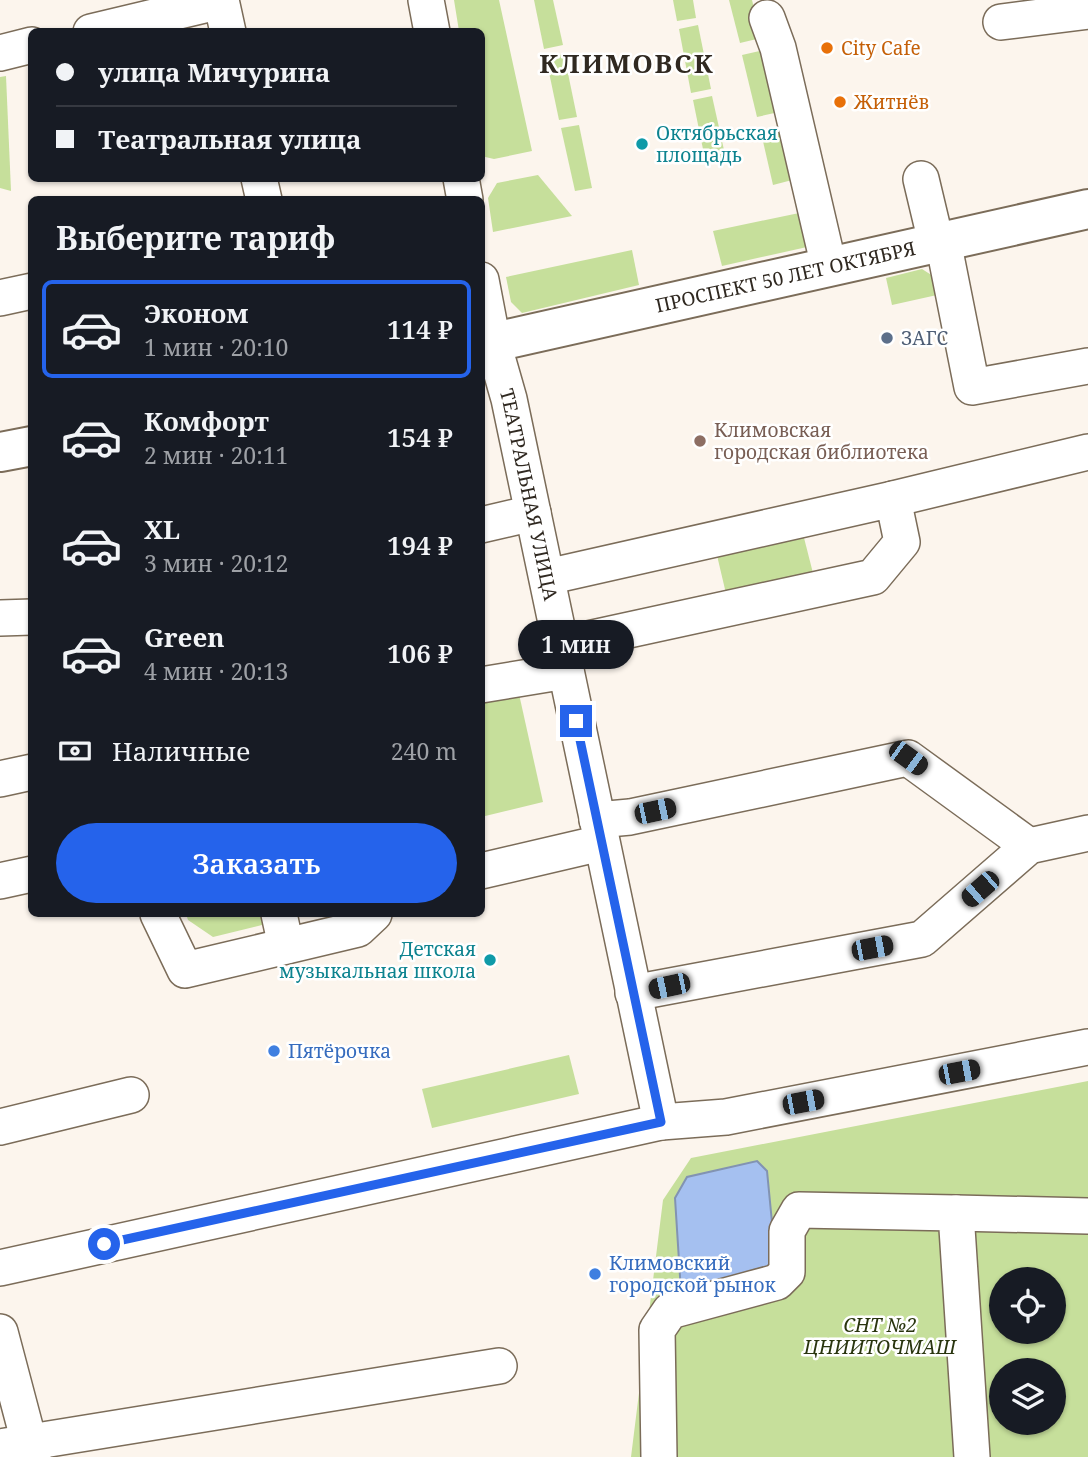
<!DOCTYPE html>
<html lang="ru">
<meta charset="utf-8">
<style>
body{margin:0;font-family:"Noto Serif",serif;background:#242831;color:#f1f3f6;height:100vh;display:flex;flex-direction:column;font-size:26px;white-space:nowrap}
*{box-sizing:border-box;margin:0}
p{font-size:23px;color:#9ea1a6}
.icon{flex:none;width:38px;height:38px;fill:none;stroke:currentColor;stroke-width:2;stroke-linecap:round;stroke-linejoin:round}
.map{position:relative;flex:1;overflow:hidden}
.panel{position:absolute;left:28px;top:196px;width:457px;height:721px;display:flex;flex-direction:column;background:#171b24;border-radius:10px;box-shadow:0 2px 5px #0004}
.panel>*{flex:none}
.guide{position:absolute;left:28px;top:28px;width:457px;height:154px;border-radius:10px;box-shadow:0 2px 5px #0004;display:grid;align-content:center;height:154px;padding:0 28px;background:#171b24}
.buttons{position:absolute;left:989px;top:1267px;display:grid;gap:14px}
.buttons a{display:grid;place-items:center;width:77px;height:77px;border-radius:50%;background:#171b24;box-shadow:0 2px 5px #0004;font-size:35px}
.end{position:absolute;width:32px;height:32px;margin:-16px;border:9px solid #2563eb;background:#fff;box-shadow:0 0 0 4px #fff}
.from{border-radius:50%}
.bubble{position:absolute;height:49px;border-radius:24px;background:#171b24;box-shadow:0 2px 5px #0004;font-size:23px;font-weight:600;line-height:49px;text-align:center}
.car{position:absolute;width:21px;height:42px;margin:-21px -10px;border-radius:9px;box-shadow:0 0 5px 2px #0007;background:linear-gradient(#222 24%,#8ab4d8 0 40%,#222 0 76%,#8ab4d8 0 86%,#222 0)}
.guide b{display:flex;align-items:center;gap:24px;height:66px;font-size:26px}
.guide b+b{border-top:2px solid #363941}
.guide i{width:18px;height:18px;background:#f1f3f6}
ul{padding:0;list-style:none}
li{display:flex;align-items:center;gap:21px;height:98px;margin:0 14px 10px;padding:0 14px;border:4px solid transparent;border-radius:10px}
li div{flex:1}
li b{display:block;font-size:26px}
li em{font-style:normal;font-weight:600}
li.active{border-color:#2563eb}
li>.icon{width:63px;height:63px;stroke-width:1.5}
h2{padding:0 28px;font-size:32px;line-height:84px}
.pay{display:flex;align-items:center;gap:18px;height:77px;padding:0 28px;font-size:26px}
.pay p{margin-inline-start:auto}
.primary-button{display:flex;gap:14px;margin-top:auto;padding:14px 28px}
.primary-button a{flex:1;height:80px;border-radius:42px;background:#2563eb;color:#fff;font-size:28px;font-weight:600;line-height:80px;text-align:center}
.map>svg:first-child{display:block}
.green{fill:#c6df9b;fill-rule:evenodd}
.water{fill:#a5c0f0;stroke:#8293b2;stroke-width:2}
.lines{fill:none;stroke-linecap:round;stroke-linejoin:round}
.minor-casing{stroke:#7b6c59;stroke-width:38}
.major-casing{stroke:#7b6c59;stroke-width:42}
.minor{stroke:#fff;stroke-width:35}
.major{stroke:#fff;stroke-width:38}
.route{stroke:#2563eb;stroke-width:9}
.food-dot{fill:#e8710a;stroke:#fff;stroke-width:2.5}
.culture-dot{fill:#0f9aa8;stroke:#fff;stroke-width:2.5}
.service-dot{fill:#5c6f8a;stroke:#fff;stroke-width:2.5}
.education-dot{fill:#8d6e63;stroke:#fff;stroke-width:2.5}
.shop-dot{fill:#3f7fe0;stroke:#fff;stroke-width:2.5}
.labels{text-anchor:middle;stroke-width:5;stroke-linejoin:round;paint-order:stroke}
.food-label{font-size:19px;fill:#c56008;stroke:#fff;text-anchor:start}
.culture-label{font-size:19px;fill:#0d838f;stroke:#fff;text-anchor:start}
.street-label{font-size:19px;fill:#302921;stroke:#fff}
.service-label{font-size:19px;fill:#4e5e75;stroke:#fff;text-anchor:start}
.education-label{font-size:19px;fill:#785e54;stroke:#fff;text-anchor:start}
.shop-label{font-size:19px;fill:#366cbe;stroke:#fff;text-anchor:start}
.park-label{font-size:19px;font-style:italic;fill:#29350e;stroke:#fff}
.district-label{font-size:26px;font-weight:bold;letter-spacing:2px;fill:#302921;stroke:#fff}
</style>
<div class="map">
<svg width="1088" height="1457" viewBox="0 0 1088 1457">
<rect width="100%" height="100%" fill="#fcf5ed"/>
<g class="green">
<path d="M 454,0 L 499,0 L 532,151 L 494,159 L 481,156 L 481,32 L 459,31 Z"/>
<path d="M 534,0 L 553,0 L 563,45 L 544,49 Z"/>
<path d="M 673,0 L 693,0 L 696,18 L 677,21 Z"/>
<path d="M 729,0 L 752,0 L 761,38 L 740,43 Z"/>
<path d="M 698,25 L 711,89 L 691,93 L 679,29 Z"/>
<path d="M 764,50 L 779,112 L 757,117 L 742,55 Z"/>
<path d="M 564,54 L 577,117 L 559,120 L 546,58 Z"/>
<path d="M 6,76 L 11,191 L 0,188 L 0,77 Z"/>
<path d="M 712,96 L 726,159 L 706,164 L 693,100 Z"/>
<path d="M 579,125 L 592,188 L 575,191 L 561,128 Z"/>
<path d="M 784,132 L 796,179 L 773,185 L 762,137 Z"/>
<path d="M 538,175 L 572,216 L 493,232 L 488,198 L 497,183 Z"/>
<path d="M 804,212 L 807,247 L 722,266 L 713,231 Z"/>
<path d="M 632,250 L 639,285 L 522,313 L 511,302 L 506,277 Z"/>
<path d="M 922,269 L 933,276 L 937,295 L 892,305 L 886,278 Z"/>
<path d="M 801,526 L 815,581 L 728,602 L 715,547 Z"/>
<path d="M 519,694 L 543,802 L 481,817 L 481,701 Z"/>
<path d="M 186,914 L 268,914 L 270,923 L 213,937 L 188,920 Z"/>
<path d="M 569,1055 L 579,1094 L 432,1128 L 422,1089 Z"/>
<path d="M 1088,1081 L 1088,1457 L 631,1457 L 663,1200 L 691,1158 ZM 688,1177 L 681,1292 L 675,1198 ZM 1001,1279 L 1054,1279 L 1054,1332 L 1001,1332 ZM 1001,1370 L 1054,1370 L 1054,1423 L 1001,1423 Z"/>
</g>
<path class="water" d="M 757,1161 L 767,1171 L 777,1274 L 681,1292 L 675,1198 L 687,1177 Z"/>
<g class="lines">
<defs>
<g id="minor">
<path d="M 221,0 L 228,32"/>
<path d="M 426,0 L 432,32"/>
<path d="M 767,18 L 778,48 L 829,267"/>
<path d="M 1001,22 L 1088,11"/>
<path d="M 91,32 L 221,1"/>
<path d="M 0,53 L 32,45"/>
<path d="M 259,178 L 264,200"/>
<path d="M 461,178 L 465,200"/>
<path d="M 921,179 L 936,242"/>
<path d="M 943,241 L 972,387 L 1088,366"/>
<path id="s1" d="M 481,280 L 493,343 L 509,399 L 661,1122"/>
<path d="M 0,298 L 32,291"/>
<path d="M 893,499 L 1088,452"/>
<path d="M 481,525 L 533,513"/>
<path d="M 547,577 L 893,499 L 902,542 L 873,577 L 560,645"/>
<path d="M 0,618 L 32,617"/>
<path d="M 481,685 L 566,671"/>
<path d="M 0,779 L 32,772"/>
<path d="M 597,820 L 630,817 L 908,758 L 1029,846"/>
<path d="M 481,871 L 601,843"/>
<path d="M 0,881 L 32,874"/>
<path d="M 158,914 L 185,970 L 358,929 L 374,914"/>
<path d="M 279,914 L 286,946"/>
<path d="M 633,993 L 922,939 L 1029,846 L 1088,833"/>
<path d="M 0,1127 L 131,1095"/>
<path d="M 956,1213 L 1088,1216"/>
<path d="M 0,1268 L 661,1122 L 726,1117 L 1088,1047"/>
<path d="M 0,1332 L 33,1457"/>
<path d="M 0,1447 L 499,1366"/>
<path d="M 659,1457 L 657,1330 L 670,1311 L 777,1282 L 787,1272 L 787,1231 L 799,1210 L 956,1213 L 972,1457"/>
</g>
<g id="major">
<path id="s2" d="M 481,345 L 1088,209"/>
<path d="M 0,452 L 32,446"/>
</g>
</defs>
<use href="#minor" class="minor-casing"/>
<use href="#major" class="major-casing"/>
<use href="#minor" class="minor"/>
<use href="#major" class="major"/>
</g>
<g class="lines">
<path class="route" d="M 104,1244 L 661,1122 L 576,721"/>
</g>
<g class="food-dot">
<circle cx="827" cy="48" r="7"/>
<circle cx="840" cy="102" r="7"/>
</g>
<g class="culture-dot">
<circle cx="642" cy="144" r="7"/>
<circle cx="490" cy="960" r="7"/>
</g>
<circle class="service-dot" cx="887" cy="338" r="7"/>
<circle class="education-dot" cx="700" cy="441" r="7"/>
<g class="shop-dot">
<circle cx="274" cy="1051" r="7"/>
<circle cx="595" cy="1274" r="7"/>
</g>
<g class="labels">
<g class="food-label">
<text x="841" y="55">City Cafe</text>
<text x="854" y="109">Житнёв</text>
</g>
<g class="culture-label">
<text x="656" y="140">Октябрьская<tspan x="656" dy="22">площадь</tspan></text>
<text x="476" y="956" text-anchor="end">Детская<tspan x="476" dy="22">музыкальная школа</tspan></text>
</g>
<g class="street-label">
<text dy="7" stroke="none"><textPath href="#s2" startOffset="312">ПРОСПЕКТ 50 ЛЕТ ОКТЯБРЯ</textPath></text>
<text dy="7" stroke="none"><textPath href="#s1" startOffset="220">ТЕАТРАЛЬНАЯ УЛИЦА</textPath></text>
</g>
<g class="service-label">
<text x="901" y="345">ЗАГС</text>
</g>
<g class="education-label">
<text x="714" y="437">Климовская<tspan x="714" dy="22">городская библиотека</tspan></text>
</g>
<g class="shop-label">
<text x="288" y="1058">Пятёрочка</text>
<text x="609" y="1270">Климовский<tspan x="609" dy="22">городской рынок</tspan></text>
</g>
<g class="park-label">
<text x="880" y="1332">СНТ №2<tspan x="880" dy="22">ЦНИИТОЧМАШ</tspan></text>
</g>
<g class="district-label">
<text x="627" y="73">КЛИМОВСК</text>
</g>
</g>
</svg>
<div class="buttons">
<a><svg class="icon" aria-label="locate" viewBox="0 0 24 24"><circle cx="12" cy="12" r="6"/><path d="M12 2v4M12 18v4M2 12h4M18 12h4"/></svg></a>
<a><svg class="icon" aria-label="layers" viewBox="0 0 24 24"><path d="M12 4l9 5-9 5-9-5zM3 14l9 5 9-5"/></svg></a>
</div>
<i class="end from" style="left:104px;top:1244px"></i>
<i class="end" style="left:576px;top:721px"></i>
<div class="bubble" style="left:518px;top:620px;width:116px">1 мин</div>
<i class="car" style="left:908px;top:758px;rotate:126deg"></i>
<i class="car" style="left:655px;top:811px;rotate:78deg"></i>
<i class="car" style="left:980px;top:889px;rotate:229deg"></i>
<i class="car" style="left:872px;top:948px;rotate:79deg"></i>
<i class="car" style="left:669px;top:986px;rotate:258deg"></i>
<i class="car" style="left:959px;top:1072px;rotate:79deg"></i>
<i class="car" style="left:803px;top:1102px;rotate:79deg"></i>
<div class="guide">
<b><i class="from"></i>улица Мичурина</b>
<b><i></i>Театральная улица</b>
</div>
<section class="panel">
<h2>Выберите тариф</h2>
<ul>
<li class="active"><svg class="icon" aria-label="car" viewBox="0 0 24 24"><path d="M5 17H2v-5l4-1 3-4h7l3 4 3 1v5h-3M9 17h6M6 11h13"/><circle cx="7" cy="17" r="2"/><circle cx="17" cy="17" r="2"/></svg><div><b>Эконом</b><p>1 мин · 20:10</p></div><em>114 ₽</em></li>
<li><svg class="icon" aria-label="car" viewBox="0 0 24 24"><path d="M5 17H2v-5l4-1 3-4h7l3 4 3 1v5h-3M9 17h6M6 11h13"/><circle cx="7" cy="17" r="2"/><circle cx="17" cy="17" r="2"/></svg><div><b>Комфорт</b><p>2 мин · 20:11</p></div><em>154 ₽</em></li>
<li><svg class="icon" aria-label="car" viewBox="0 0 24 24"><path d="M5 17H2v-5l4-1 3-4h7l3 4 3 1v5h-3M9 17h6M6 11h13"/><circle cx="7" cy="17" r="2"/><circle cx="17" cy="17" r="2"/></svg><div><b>XL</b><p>3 мин · 20:12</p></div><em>194 ₽</em></li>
<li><svg class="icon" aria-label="car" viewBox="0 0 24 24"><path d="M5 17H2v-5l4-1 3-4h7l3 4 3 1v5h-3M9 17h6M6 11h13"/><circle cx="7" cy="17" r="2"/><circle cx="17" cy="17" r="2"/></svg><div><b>Green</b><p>4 мин · 20:13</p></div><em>106 ₽</em></li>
</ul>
<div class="pay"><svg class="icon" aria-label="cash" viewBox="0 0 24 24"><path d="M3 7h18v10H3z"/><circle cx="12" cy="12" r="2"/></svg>Наличные<p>240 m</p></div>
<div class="primary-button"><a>Заказать</a></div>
</section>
</div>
